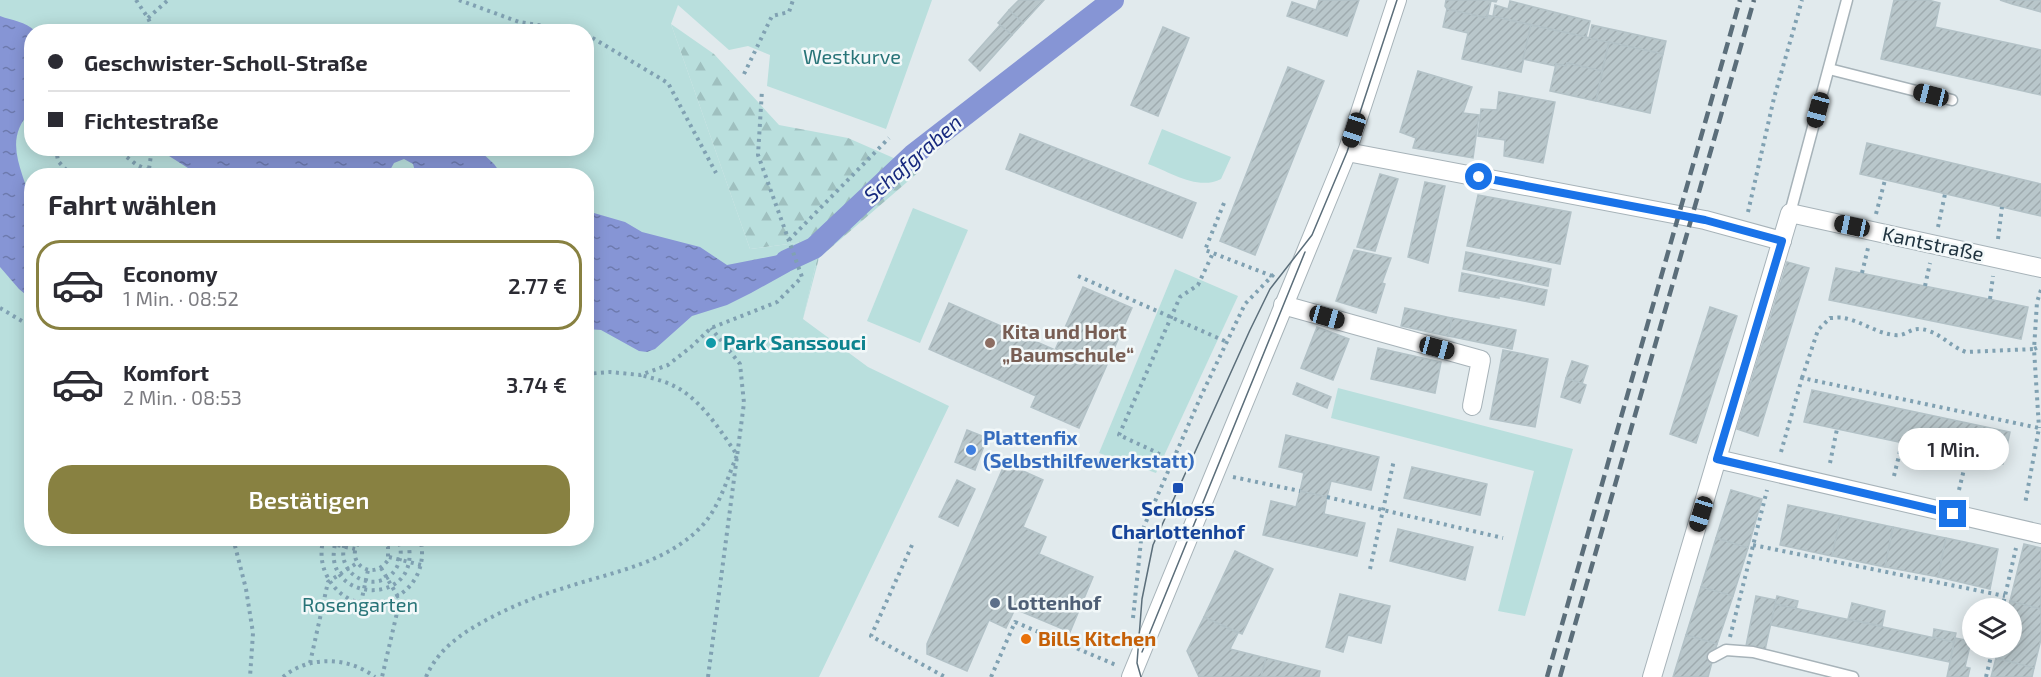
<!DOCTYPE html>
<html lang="de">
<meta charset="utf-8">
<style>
body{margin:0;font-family:"Exo 2",sans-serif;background:#f2f2f3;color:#2b2b33;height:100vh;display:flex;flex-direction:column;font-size:22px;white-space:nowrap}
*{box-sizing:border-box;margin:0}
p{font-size:20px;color:#7c7c81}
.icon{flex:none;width:33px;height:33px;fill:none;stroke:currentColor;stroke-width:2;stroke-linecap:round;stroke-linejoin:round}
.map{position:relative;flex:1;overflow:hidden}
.drawer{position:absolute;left:24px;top:168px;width:570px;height:378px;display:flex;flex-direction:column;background:#fff;border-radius:24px;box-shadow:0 3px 15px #0003}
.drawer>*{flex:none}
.banner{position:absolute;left:24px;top:24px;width:570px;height:132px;border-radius:24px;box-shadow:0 3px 15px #0003;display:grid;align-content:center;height:132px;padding:0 24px;background:#fff}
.controls{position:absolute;left:1962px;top:598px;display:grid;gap:12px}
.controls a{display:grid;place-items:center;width:60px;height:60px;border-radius:50%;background:#fff;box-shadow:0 3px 15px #0003;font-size:30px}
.end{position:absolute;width:27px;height:27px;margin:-14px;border:8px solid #1a73e8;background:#fff;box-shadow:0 0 0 3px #fff}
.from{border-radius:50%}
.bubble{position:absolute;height:42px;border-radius:21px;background:#fff;box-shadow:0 3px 15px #0003;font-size:20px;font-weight:600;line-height:42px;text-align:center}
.car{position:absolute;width:18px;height:36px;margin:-18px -9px;border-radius:8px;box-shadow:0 0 4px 2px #0007;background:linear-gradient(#222 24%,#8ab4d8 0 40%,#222 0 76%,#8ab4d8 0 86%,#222 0)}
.banner b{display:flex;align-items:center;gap:21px;height:57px;font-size:22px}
.banner b+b{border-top:2px solid #e1e1e2}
.banner i{width:15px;height:15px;background:#2b2b33}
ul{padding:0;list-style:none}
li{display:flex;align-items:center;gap:18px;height:90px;margin:0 12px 9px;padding:0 12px;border:3px solid transparent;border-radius:24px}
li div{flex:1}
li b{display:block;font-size:22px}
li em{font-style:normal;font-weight:600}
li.on{border-color:#888141}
li>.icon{width:54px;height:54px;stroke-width:1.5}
h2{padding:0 24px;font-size:27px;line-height:72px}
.cta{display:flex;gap:12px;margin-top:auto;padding:12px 24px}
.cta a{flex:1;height:69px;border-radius:24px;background:#888141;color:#fff;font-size:24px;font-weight:600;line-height:69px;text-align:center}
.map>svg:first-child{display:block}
.forest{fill:url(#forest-firs)}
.green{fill:#b9dfdd;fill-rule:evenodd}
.water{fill:url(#water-ripples)}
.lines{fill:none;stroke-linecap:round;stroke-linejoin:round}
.canal{stroke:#8695d5;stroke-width:22}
.building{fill:url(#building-hatch);stroke:#b3c2c7;stroke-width:1.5}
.lane-casing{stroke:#a7b3b9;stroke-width:13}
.street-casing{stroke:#a7b3b9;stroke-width:20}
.path{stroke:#80a1b2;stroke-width:4;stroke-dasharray:3 4.5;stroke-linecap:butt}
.lane{stroke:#fff;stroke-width:10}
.street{stroke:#fff;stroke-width:18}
.tram{stroke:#5b6e7a;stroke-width:1.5}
.rail{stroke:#5b6e7a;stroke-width:4.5;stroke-dasharray:12 6;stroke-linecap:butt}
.route{stroke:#1a73e8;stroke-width:8}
.culture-dot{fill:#0f9aa8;stroke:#f2f8f9;stroke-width:2}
.education-dot{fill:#8d6e63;stroke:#f2f8f9;stroke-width:2}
.shop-dot{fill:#3f7fe0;stroke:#f2f8f9;stroke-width:2}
.transit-dot{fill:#1a4fb4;stroke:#f2f8f9;stroke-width:2}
.service-dot{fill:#5c6f8a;stroke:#f2f8f9;stroke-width:2}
.food-dot{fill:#e8710a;stroke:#f2f8f9;stroke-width:2}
.labels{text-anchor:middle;stroke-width:5;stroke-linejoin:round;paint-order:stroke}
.park-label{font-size:20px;fill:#287478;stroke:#f2f8f9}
.street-label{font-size:20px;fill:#20333f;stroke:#f2f8f9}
.education-label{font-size:20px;font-weight:bold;fill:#785e54;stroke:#f2f8f9;text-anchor:start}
.culture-label{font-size:20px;font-weight:bold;fill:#0d838f;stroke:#f2f8f9;text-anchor:start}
.shop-label{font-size:20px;font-weight:bold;fill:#366cbe;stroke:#f2f8f9;text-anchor:start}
.transit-label{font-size:20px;font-weight:bold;fill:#164399;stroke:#f2f8f9}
.service-label{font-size:20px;font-weight:bold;fill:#4e5e75;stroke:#f2f8f9;text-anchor:start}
.food-label{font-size:20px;font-weight:bold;fill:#c56008;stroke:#f2f8f9;text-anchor:start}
.water-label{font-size:21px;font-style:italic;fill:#17297e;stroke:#f2f8f9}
</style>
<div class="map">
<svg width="2041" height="677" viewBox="0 0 2041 677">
<defs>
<pattern id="forest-firs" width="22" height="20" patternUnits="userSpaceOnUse" patternTransform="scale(1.5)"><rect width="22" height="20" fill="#b9dfdd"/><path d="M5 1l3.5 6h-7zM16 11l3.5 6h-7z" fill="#9fc0bf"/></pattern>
<pattern id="water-ripples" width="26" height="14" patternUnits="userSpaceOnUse" patternTransform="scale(1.5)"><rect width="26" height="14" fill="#8695d5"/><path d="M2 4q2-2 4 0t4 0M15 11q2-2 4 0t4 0" fill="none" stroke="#6d7aae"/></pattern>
<pattern id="building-hatch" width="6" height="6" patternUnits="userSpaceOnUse" patternTransform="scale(1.5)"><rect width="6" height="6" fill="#b9c7cb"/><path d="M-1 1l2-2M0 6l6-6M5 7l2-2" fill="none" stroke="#9fabaf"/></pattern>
</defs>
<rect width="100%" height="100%" fill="#e1eaed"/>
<path class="forest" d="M 671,24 L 714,54 L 779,125 L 848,138 L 921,170 L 819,258 L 803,319 L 817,259 L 811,241 L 750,249 Z"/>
<g class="green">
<path d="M 0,0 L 932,0 L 886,129 L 767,86 L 770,55 L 748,46 L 729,50 L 678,5 L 671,24 L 750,249 L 811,241 L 817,259 L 803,319 L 868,367 L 949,406 L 819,677 L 0,677 ZM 32,32 L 586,32 L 586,148 L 32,148 ZM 32,176 L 586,176 L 586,538 L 32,538 Z"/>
<path d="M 1162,129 L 1231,157 L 1221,179 C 1198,191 1170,172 1148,164 Z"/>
<path d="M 913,208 L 968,230 L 920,343 L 867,321 Z"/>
<path d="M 1175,269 L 1238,296 L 1156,473 L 1099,453 Z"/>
<path d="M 1338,388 L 1573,449 L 1525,616 L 1498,611 L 1534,471 L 1331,418 Z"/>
</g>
<g class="water">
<path d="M 0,16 C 13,21 25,21 35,31 L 32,32 L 31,111 C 0,143 26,173 32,209 C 33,218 32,228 32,238 C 32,258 32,278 31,299 L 19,289 L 0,267 Z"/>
<path d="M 158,149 L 478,149 L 494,164 L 502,175 L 416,175 L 413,164 L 404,159 L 394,163 L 389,172 L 390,175 L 199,175 Z"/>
<path d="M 587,211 L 625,222 L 642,232 L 700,247 L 727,265 L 814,248 L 789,272 L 751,293 L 727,305 L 692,316 L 655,349 L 647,352 L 639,351 L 601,330 L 587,329 Z"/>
</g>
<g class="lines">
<path class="canal" d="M 786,261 L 814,248 L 913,155 L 1113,0"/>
</g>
<g class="building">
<path d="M 1019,0 L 1044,0 L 1023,23 L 1009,10 Z"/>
<path d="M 1319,0 L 1359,0 L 1347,36 L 1287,16 L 1292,2 L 1316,10 Z"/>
<path d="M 1446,0 L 1497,0 L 1496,2 L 1491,1 L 1487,18 L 1447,9 L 1445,6 Z"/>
<path d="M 1894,0 L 1928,0 L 1940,3 L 1935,27 L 2041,50 L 2041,95 L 1881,59 Z"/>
<path d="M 2000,0 L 2041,0 L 2041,12 L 2012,4 Z"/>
<path d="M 1510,1 L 1590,21 L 1586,37 L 1493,16 L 1495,5 L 1508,9 Z"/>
<path d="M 1447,9 L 1487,18 L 1487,15 L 1531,25 L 1521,72 L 1462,59 L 1468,33 L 1443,27 Z"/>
<path d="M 1009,10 L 1023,23 L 1012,35 L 998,23 Z"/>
<path d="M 1000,25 L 1012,35 L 980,71 L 969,60 Z"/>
<path d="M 1531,25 L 1609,42 L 1602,71 L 1567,63 L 1566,66 L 1556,64 L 1555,66 L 1523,59 Z"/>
<path d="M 1592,25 L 1666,41 L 1663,54 L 1589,38 Z"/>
<path d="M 1163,27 L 1189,38 L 1158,116 L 1131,105 Z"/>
<path d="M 1609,42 L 1663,54 L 1650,113 L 1596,101 Z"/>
<path d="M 1567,63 L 1602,71 L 1596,101 L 1550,91 L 1556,64 L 1566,66 Z"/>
<path d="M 1288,67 L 1324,81 L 1255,255 L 1220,241 Z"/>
<path d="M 1418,71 L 1472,87 L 1463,113 L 1479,115 L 1473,158 L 1413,148 L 1416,138 L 1400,132 Z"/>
<path d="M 1499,92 L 1555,102 L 1543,163 L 1504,156 L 1505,140 L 1478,136 L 1481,109 L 1497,110 Z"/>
<path d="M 1020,134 L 1196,203 L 1182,238 L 1006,169 Z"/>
<path d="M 1867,143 L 2041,184 L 2041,216 L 1860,174 Z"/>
<path d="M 1380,174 L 1398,179 L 1375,251 L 1357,247 Z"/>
<path d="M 1425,182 L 1445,186 L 1428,263 L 1408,257 Z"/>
<path d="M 1478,195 L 1571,212 L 1560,264 L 1467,246 Z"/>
<path d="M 1354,250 L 1391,258 L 1382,283 L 1385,284 L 1376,313 L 1336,301 Z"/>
<path d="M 1466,252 L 1551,269 L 1548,286 L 1463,269 Z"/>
<path d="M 1787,262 L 1809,268 L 1758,436 L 1737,429 Z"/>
<path d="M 1836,268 L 2028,307 L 2021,339 L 1829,300 Z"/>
<path d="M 1462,273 L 1547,290 L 1544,305 L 1499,296 L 1499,298 L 1459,291 Z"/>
<path d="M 1083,287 L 1132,308 L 1079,428 L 1031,407 L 1036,396 L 929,349 L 949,303 L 1055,350 Z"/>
<path d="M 1710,307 L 1737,316 L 1696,443 L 1670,434 Z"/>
<path d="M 1405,308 L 1452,318 L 1448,336 L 1401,326 Z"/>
<path d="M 1452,318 L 1516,330 L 1512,349 L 1448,336 Z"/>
<path d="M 1317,327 L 1349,339 L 1333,380 L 1301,368 Z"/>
<path d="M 1378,348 L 1441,362 L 1435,393 L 1371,379 Z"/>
<path d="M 1503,350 L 1548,359 L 1535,427 L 1490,419 Z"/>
<path d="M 1572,361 L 1588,366 L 1582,384 L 1566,378 Z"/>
<path d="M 1566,378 L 1586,385 L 1580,403 L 1561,397 Z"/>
<path d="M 1297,383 L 1331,397 L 1327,408 L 1293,394 Z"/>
<path d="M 1812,390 L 2010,432 L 2003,464 L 1804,422 Z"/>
<path d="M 967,430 L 987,438 L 975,470 L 955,462 Z"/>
<path d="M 1286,435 L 1379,457 L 1371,490 L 1331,481 L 1327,497 L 1300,491 L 1304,473 L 1279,467 Z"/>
<path d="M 1005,463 L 1043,480 L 1023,527 L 1046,537 L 1039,554 L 1093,577 L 1070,632 L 1015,609 L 1006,628 L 989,620 L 967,671 L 927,654 L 927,644 Z"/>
<path d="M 1412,467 L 1487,484 L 1480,515 L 1404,498 Z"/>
<path d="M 957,480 L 975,489 L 958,526 L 939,517 Z"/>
<path d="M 1731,490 L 1762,499 L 1748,548 L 1716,538 Z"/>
<path d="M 1300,491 L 1327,497 L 1324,514 L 1365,523 L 1357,556 L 1263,535 L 1271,501 L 1296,507 Z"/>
<path d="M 1788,505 L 1841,516 L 1832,556 L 1780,545 Z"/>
<path d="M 1841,516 L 1893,527 L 1885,567 L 1832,556 Z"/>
<path d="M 1893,527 L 1946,538 L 1938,577 L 1885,567 Z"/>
<path d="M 1398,529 L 1473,547 L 1465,580 L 1390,561 Z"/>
<path d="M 1716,538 L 1748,548 L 1733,596 L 1701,587 Z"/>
<path d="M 1946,538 L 1998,549 L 1990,589 L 1938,577 Z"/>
<path d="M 2024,544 L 2041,548 L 2041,609 L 2010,601 Z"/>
<path d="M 1235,551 L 1273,569 L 1242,634 L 1204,617 Z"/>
<path d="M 1701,587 L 1733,596 L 1717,644 L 1686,635 Z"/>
<path d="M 1340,594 L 1390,606 L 1381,643 L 1348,635 L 1343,652 L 1326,647 Z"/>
<path d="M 1756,596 L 1776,600 L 1765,650 L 1746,646 Z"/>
<path d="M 1777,596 L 1798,601 L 1796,609 L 1775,604 Z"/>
<path d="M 2010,601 L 2041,609 L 2041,639 L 2034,668 L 1996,658 L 1999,648 L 2012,648 L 2012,609 L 2008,609 Z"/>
<path d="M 1852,603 L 1885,611 L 1882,626 L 1848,619 Z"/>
<path d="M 1775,604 L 1954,642 L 1950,662 L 1771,625 Z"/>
<path d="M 1204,617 L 1238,633 L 1230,649 L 1266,658 L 1261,677 L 1199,677 L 1187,651 Z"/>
<path d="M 1934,629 L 1956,633 L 1954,642 L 1933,637 Z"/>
<path d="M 1686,635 L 1717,644 L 1708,677 L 1673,677 Z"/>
<path d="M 1955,638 L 1971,641 L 1965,667 L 1970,668 L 1968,677 L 1947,677 Z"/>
<path d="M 1266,658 L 1320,671 L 1319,677 L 1261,677 Z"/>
<path d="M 1996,658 L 2034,668 L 2032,677 L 1991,677 Z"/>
</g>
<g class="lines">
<defs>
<g id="lane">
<path d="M 1829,69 L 1952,100"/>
<path d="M 1790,213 L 1847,0"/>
<path d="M 1713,657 L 1726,650 L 1753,652 L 1853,677"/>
</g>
<g id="street">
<path d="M 1347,152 L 1705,220 L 1782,241"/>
<path d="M 1283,305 L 1481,360 L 1472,406"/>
<path d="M 1717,459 L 2041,534"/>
<path d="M 1131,677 L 1347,152 L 1397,0"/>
<path d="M 1652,677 L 1790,213 L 2041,268"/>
</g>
</defs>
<use href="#lane" class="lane-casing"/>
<use href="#street" class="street-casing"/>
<g class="path">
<path d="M 136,0 L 148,18 L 154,32"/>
<path d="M 459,0 L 519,22 L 583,32"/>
<path d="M 148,18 L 168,0"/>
<path d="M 586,34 L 668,83 L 716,173"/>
<path d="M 744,74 L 772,16 L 789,12 L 793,0"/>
<path d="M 56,148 L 58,161 L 72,176"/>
<path d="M 115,148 L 137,165 L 148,170"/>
<path d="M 148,176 L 152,148"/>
<path d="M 1224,203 L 1205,250 L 1272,276"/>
<path d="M 1748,212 L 1774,98 L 1802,0"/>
<path d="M 1876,214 L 1885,180"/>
<path d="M 1938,227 L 1945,194"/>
<path d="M 1998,239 L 2002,207"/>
<path d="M 789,240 L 889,138"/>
<path d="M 1862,273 L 1868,248"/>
<path d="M 1078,276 L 1227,342"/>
<path d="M 1925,286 L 1930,263"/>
<path d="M 2041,290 L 2037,302 L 2034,349 L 2041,346"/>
<path d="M 1990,299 L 1993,276"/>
<path d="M 0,308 L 32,327"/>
<path d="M 586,374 L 610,372 L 640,375 L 668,365 L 691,347 L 711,328 L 777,302 L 802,277 L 758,155 L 762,90"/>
<path d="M 1802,378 L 1818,330 L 1830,318 C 1835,318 1840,317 1844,318 C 1861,321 1876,333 1894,335 C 1909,337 1910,324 1929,331 C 1943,336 1952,347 1966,352 L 2034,349 L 2039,428"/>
<path d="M 1781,452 L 1802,378 L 2039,428 L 2025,504"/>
<path d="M 1172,463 L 1156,452 L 1119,435 L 1180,297 L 1198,285 L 1213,253"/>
<path d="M 1830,463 L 1837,429"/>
<path d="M 1894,476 L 1902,443"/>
<path d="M 1233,477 L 1300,491"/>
<path d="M 1959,490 L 1967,457"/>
<path d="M 1327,497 L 1503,538"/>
<path d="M 233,538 L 246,589 L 253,633 L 250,677"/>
<path d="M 324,538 C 320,550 321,563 326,574 C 353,631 436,599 420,538"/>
<path d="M 337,538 C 313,604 428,611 407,538"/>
<path d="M 347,538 C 328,578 386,600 399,562 C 402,554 401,546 397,538"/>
<path d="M 363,538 C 340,558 371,585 388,560 L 388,547 L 381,538"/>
<path d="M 323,542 L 355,549"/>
<path d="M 386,544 L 394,538"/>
<path d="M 912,545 L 871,636 L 945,677"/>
<path d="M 1753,545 L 2005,596"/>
<path d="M 389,557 L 421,565"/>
<path d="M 381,568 L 400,600 L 382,677"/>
<path d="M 1370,569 L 1394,460"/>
<path d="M 361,603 L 368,570"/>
<path d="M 2002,609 L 2016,548"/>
<path d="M 1133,618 L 1142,531 L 1201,396 L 1245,304 L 1275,273"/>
<path d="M 1730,637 L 1767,490"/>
<path d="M 310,663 L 328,582 L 357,563"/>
<path d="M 283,677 C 309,655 349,657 375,677"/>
<path d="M 426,677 C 438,649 462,633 488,619 C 513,606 537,596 564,588 C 611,572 663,565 700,528 C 719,509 727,479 737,455 C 721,431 702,401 676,387 C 665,381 652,378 640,375"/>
<path d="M 708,677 L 744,403 L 740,364 L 711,328"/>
<path d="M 991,677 L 1015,622 L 1116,665"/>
<path d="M 1986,677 L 1993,648"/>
</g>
<use href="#lane" class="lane"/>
<use href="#street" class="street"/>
<g class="tram">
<path d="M 1142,652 L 1305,252"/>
<path d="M 1141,677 L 1137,663 L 1142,599 L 1153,545 L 1250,330 L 1270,289 L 1312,235 L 1347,152 L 1397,0"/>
</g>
<g class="rail">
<path d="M 1547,677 L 1740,0"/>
<path d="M 1560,677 L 1754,0"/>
</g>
</g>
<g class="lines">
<path class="route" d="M 1479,177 L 1705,220 L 1782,241 L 1717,459 L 1953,514"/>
</g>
<circle class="culture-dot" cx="711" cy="343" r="6"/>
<circle class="education-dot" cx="990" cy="343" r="6"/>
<circle class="shop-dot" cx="971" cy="450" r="6"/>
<rect class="transit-dot" x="1172" y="482" width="12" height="12" rx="3"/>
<circle class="service-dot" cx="995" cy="603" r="6"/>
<circle class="food-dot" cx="1026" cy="639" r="6"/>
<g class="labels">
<g class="park-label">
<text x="852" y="64">Westkurve</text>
<text x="360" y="612">Rosengarten</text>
</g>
<g class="street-label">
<text transform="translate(1933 244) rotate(12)" y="7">Kantstraße</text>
</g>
<g class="education-label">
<text x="1002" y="339">Kita und Hort<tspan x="1002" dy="23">„Baumschule“</tspan></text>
</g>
<g class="culture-label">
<text x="723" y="350">Park Sanssouci</text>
</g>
<g class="shop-label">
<text x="983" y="445">Plattenfix<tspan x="983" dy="23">(Selbsthilfewerkstatt)</tspan></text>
</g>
<g class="transit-label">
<text x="1178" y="516">Schloss<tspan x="1178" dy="23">Charlottenhof</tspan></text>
</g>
<g class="service-label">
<text x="1007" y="610">Lottenhof</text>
</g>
<g class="food-label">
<text x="1038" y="646">Bills Kitchen</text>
</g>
<g class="water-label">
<text transform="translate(913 159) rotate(-41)" y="7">Schafgraben</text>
</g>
</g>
</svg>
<div class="controls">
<a><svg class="icon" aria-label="layers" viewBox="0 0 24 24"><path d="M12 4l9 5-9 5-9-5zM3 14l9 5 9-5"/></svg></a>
</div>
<i class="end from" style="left:1479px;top:177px"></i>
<i class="end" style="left:1953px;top:514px"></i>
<div class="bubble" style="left:1898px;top:428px;width:111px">1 Min.</div>
<i class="car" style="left:1931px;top:95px;rotate:284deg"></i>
<i class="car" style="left:1818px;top:110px;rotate:195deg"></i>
<i class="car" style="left:1354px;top:130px;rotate:198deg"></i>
<i class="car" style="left:1852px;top:226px;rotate:282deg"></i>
<i class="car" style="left:1327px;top:317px;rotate:106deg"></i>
<i class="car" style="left:1437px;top:348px;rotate:105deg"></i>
<i class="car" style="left:1701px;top:514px;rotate:197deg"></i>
<div class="banner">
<b><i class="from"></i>Geschwister-Scholl-Straße</b>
<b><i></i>Fichtestraße</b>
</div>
<section class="drawer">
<h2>Fahrt wählen</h2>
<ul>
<li class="on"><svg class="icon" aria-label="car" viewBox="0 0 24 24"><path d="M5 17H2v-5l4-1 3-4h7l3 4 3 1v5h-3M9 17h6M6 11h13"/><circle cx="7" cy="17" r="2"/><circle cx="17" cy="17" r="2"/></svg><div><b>Economy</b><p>1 Min. · 08:52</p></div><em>2.77 €</em></li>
<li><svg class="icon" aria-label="car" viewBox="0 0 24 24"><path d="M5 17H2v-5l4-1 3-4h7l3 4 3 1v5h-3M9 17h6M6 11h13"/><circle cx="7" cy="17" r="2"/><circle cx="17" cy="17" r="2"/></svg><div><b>Komfort</b><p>2 Min. · 08:53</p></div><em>3.74 €</em></li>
</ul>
<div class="cta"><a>Bestätigen</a></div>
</section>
</div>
